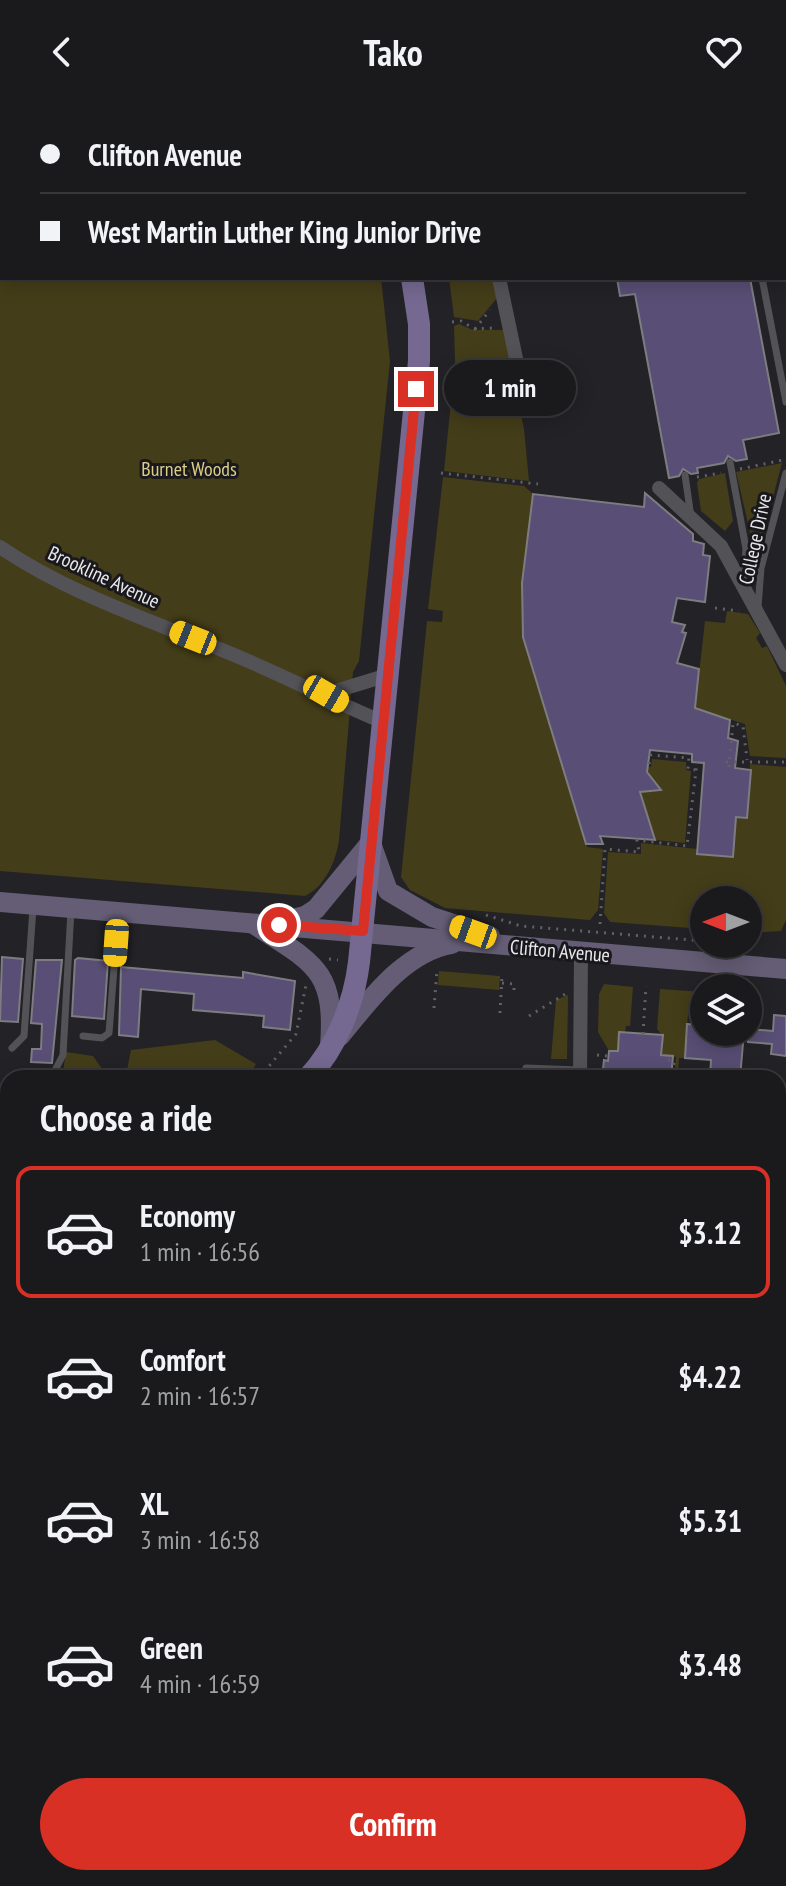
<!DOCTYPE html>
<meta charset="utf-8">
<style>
body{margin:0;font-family:"PT Sans Narrow",sans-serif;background:#272729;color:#f1f3f6;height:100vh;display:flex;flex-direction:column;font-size:30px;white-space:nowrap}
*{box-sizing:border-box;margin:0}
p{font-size:26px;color:#9fa1a3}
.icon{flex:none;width:44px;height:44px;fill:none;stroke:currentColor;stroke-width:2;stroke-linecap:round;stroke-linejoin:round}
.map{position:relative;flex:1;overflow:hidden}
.panel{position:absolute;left:0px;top:966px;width:786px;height:816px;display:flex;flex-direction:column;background:#1a1a1c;border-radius:24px 24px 0 0;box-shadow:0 4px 20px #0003,0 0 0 2px #38383b}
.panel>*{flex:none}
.banner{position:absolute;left:0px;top:0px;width:786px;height:176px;box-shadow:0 4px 20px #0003,0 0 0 2px #38383b;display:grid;align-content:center;height:176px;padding:0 40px;background:#1a1a1c}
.needle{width:52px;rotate:270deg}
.controls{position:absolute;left:690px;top:782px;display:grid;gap:16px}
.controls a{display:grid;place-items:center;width:72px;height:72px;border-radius:50%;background:#1a1a1c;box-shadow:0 4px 20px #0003,0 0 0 2px #38383b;font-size:40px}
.end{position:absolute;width:36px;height:36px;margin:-18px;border:10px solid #d93025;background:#fff;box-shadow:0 0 0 4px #fff}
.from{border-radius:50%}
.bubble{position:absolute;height:56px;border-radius:28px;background:#1a1a1c;box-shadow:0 4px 20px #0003,0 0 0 2px #38383b;font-size:26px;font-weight:800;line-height:56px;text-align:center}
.car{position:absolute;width:24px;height:48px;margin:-24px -12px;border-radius:10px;box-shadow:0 0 6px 2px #0007;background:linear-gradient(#f5c518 24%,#345 0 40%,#f5c518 0 76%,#345 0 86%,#f5c518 0)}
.banner b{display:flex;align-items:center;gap:28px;height:76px;font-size:30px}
.banner b+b{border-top:2px solid #38383b}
.banner i{width:20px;height:20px;background:#f1f3f6}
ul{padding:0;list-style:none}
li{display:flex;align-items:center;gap:24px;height:132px;margin:0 16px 12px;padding:0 24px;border:4px solid transparent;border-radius:16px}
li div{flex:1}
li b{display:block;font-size:30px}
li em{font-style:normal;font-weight:800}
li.active{border-color:#d93025}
li>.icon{width:72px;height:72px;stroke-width:1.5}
h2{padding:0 40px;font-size:36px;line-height:96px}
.primary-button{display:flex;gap:16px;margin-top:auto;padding:16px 40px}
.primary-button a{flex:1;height:92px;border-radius:48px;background:#d93025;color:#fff;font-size:32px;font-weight:800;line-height:92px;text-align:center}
header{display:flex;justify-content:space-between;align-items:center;height:104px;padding:0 40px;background:#1a1a1c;font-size:36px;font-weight:800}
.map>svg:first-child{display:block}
.green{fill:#443d19}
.building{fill:#594e75;stroke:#7d7c81;stroke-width:2}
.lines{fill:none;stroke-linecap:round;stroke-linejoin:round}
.path{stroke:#626165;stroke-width:3;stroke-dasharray:2 6;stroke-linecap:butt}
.lane{stroke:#535257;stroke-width:7}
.street{stroke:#535257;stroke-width:14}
.secondary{stroke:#645d75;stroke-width:20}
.primary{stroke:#756992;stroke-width:22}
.route{stroke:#d93025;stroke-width:10}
.labels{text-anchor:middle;stroke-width:6;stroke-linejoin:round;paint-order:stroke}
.park-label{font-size:20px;fill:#dcce85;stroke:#19181c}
.street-label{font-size:20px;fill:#e9e8eb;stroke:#19181c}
</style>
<header><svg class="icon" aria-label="back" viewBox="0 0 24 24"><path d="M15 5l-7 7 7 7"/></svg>Tako<svg class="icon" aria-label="heart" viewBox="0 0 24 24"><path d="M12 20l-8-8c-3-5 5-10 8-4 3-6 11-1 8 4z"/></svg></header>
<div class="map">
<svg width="786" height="1782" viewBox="0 0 786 1782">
<rect width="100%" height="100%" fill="#232226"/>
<g class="green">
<path d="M 0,0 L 296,2 L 2,2 L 2,174 L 381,174 L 390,257 L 359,557 L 353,568 L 339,736 C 336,757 325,783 305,792 L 0,767 Z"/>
<path d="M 449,174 L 493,174 L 497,194 L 478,217 L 454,213 Z"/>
<path d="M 459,220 L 473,226 L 503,226 L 524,325 L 529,377 L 444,367 L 455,258 L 454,222 Z"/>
<path d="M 782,359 L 759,446 L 755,449 L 736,368 Z"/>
<path d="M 725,369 L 733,417 L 725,427 L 701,407 L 697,379 L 699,375 Z"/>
<path d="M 443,373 L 524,382 L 533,390 L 522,479 L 523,532 L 587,743 L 603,745 L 598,806 L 590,816 L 445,804 L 410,786 L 401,773 L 427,517 L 442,518 L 443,507 L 428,505 Z"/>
<path d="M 727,507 L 748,510 L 760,529 L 756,534 L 762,544 L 767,542 L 786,582 L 786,654 L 750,652 L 745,620 L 667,596 L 696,597 L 705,517 L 725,519 Z"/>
<path d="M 652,655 L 686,658 L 686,666 L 691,667 L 685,739 L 655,736 L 640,688 L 643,663 L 651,663 Z"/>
<path d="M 750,660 L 786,663 L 786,816 L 781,827 L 748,829 L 748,796 L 704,796 L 704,825 L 610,818 L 604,809 L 608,748 L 641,750 L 641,739 L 698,745 L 698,750 L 732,753 L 736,713 L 747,713 Z"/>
<path d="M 439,867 L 500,872 L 499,886 L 438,881 Z"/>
<path d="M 604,880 L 633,883 L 630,922 L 626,922 L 625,929 L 619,929 L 618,947 L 609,947 L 598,928 L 599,890 Z"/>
<path d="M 660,885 L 704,888 L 704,911 L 688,910 L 685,954 L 679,954 L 678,974 L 674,974 L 676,953 L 661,951 L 663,932 L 657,925 Z"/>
<path d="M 568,891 L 567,955 L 551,955 L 556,896 Z"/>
<path d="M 215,936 L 256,960 L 247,974 L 62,974 L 66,948 L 93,952 L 107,972 L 126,971 L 131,946 Z"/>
<path d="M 0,1069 L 8,1070 L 8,1158 L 0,1164 Z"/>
<path d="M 8,1245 L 8,1416 L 0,1424 L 0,1251 Z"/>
<path d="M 0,1492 L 8,1493 L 8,1594 L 0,1593 Z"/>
<path d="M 778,1515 L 786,1515 L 786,1782 L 653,1782 L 654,1774 L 778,1774 Z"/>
</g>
<g class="building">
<path d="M 617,174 L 750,174 L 779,329 L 743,336 L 747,355 L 736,357 L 728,352 L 724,359 L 697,364 L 698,369 L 691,370 L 683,365 L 679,372 L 669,374 L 635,190 L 620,192 Z"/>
<path d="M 645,389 L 693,430 L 693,437 L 704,440 L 703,451 L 710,452 L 705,498 L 677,494 L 672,518 L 685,521 L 682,528 L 686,529 L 677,559 L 699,565 L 695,604 L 730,616 L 728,634 L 738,637 L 735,664 L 751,666 L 747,714 L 736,713 L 733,753 L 697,750 L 704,659 L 692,658 L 692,650 L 650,646 L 647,668 L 661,686 L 640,688 L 655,736 L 600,732 L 603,740 L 586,740 L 523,533 L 522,479 L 533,390 L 644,403 Z"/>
<path d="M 2,853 L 23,855 L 18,918 L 0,917 Z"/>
<path d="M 78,854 L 108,857 L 104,915 L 72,912 L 75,856 Z"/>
<path d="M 36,856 L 62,856 L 52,959 L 31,958 L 32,945 L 41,945 L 42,920 L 31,919 Z"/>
<path d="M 121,863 L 243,874 L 243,868 L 295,877 L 290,926 L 263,923 L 264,912 L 193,906 L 194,890 L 141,885 L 138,933 L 119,931 Z"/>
<path d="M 774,911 L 786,912 L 786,952 L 771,950 L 772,940 L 748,938 L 748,925 L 773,927 Z"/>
<path d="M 687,920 L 704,921 L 704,928 L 744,928 L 740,974 L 710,974 L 711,956 L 685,954 Z"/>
<path d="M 619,928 L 663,931 L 661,951 L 673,952 L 671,974 L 602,974 L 604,956 L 608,957 L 609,947 L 618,947 Z"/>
</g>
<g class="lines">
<g class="path">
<path d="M 416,0 L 420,2"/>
<path d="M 748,2 L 748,0"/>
<path d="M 771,2 L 772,0"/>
<path d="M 784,23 L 786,26"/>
<path d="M 784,51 L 786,51"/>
<path d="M 784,94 L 786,100"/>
<path d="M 784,107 L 786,107"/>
<path d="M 784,116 L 786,116"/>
<path d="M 784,145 L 786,145"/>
<path d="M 452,218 L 461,217 L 475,225 L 493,224"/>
<path d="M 475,225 L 490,206"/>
<path d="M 740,365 L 783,356"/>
<path d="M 441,369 L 538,380"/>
<path d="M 697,373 L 721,369"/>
<path d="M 715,504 L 739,507"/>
<path d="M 726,658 L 786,658"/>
<path d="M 649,660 L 651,651 L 689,654 L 688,665 L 695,666"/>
<path d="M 729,663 L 733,619 L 743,622 L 747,656"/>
<path d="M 486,811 L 521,822 L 704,837"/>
<path d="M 600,820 L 605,745 L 639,748 L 637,736 L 687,742 L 697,658"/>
<path d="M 329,855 L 338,856"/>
<path d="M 502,879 L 514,880 L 514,887"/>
<path d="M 434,904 L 437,866"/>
<path d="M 500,909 L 502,871"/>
<path d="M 529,912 L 567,889"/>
<path d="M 643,930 L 646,882"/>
<path d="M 597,951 L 608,952"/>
<path d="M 668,956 L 674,957 L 673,974"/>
<path d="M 259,974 L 296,930 L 306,881"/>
<path d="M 0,1171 L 8,1165"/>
</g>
<g class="lane">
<path d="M 762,174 L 786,298"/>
<path d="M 730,358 L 746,445 L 743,475"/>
<path d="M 685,371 L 691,413"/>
<path d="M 758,503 L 761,464 L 786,369"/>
<path d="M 83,932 L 102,934 L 109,929 L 118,812"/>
<path d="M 12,944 L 24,932 L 33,804"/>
<path d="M 526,964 L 580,966"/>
<path d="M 51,974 L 63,951 L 71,806"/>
<path d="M 778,1044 L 786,1045"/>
<path d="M 0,1436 L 8,1427"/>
<path d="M 0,1481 L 8,1482"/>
<path d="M 0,1600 L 8,1601"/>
</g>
<g class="street">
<path d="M 499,174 L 518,264"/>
<path d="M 659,384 L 721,442 L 786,561"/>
<path d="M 0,443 C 68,489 146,515 222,546 C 277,568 328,595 383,618"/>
<path d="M 326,590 L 388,571"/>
<path d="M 580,974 L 581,848"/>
<path d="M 778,1176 L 786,1176"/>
<path d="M 778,1407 L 786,1408"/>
<path d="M 0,1682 L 8,1682"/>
<path d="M 580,1774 L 580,1782"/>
<path d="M 258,1782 L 259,1774"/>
<path d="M 403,1782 L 404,1774"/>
</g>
<g class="secondary">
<path d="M 372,742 L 388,787 L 432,813 L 490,832"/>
<path d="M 0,798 L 786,865"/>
<path d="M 284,817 L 305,812 L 316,805 L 371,738"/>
<path d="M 255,821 C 313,859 336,865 330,942"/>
<path d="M 340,932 C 370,896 404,848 452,840"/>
</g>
<g class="primary">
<path d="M 331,0 L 332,2"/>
<path d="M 308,974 C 337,943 354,899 359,858 L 419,257 L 419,220 L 412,174"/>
<path d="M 0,1216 L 8,1209"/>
</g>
</g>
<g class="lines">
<path class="route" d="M 279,821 L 363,827 L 416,285"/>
</g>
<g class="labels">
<g class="park-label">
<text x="189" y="372">Burnet Woods</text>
</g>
<g class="street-label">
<text transform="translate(755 435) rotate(-78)" y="7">College Drive</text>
<text transform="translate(104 473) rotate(25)" y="7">Brookline Avenue</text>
<text transform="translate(560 847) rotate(5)" y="7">Clifton Avenue</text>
</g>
</g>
</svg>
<div class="controls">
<a><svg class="needle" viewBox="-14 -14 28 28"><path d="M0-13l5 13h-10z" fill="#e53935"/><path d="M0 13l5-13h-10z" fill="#9fa1a3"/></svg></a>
<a><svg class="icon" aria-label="layers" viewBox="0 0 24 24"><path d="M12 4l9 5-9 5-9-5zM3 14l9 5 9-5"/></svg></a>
</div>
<i class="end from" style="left:279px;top:821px"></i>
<i class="end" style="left:416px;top:285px"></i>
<div class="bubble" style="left:444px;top:256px;width:132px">1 min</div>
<i class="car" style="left:193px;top:534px;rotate:292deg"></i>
<i class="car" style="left:326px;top:590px;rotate:120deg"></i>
<i class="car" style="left:473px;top:828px;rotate:290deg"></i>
<i class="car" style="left:116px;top:839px;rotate:184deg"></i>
<div class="banner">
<b><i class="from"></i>Clifton Avenue</b>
<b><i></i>West Martin Luther King Junior Drive</b>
</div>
<section class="panel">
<h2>Choose a ride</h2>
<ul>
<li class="active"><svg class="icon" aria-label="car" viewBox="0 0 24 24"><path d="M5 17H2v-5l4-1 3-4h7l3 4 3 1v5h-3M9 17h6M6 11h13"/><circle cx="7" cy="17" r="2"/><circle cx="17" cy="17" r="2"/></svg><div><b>Economy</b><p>1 min · 16:56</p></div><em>$3.12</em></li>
<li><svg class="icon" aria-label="car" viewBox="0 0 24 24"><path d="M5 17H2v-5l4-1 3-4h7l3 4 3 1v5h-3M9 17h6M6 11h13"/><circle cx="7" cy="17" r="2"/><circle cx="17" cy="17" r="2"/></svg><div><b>Comfort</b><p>2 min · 16:57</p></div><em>$4.22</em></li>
<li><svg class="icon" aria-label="car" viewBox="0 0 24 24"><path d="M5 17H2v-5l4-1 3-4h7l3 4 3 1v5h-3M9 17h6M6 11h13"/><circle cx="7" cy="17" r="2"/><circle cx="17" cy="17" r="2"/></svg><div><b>XL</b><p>3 min · 16:58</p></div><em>$5.31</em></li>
<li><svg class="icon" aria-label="car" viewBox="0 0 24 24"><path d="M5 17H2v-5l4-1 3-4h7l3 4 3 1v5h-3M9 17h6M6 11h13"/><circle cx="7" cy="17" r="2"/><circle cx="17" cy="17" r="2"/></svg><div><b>Green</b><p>4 min · 16:59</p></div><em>$3.48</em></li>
</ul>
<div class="primary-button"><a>Confirm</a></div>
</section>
</div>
